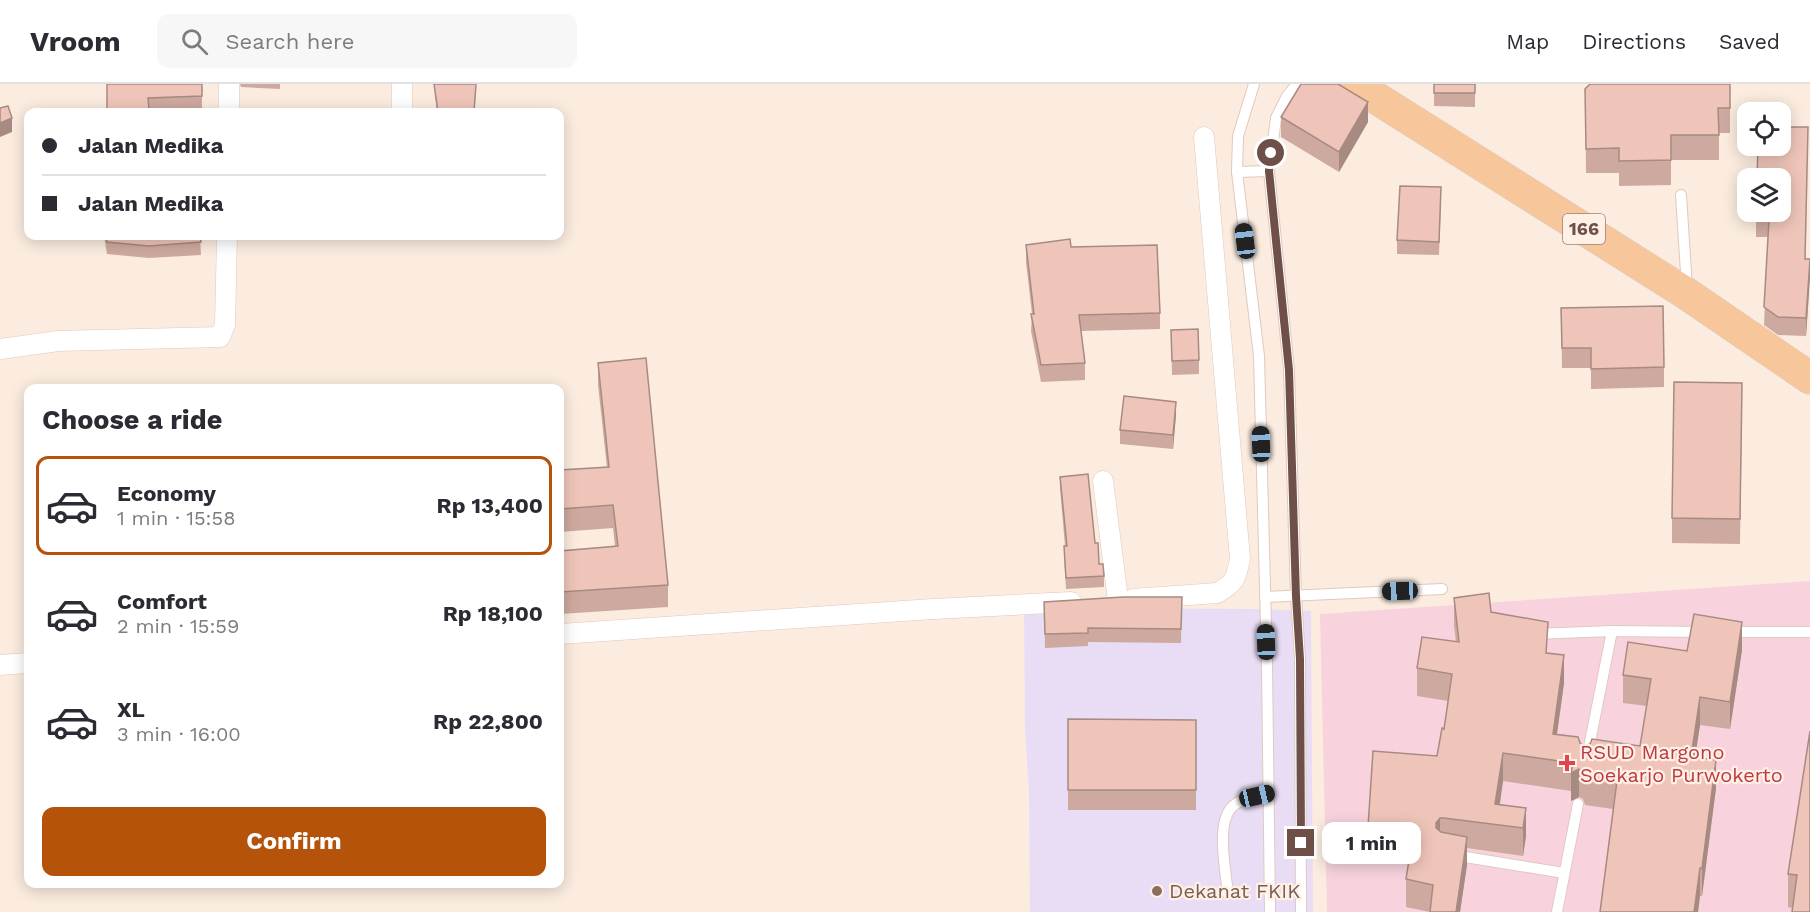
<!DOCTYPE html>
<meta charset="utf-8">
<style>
body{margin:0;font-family:"Work Sans",sans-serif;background:#f7f7f7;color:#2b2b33;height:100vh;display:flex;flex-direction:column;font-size:22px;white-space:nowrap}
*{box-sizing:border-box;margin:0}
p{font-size:20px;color:#7c7c81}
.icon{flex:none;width:33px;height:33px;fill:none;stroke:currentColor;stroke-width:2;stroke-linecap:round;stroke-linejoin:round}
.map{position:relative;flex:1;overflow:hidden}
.panel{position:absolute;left:24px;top:300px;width:540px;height:504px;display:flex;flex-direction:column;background:#fff;border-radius:12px;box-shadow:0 3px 15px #0003}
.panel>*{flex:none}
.top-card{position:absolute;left:24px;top:24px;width:540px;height:132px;border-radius:12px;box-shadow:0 3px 15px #0003;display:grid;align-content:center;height:132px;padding:0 18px;background:#fff}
.fabs{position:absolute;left:1737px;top:18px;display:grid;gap:12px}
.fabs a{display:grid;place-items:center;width:54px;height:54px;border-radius:12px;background:#fff;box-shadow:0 3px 15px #0003;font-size:30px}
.end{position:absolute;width:27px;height:27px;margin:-14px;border:8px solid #6f5049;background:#fff;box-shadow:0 0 0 3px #fff}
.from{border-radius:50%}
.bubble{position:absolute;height:42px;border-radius:12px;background:#fff;box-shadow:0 3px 15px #0003;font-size:20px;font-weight:700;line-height:42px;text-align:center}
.car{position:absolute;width:18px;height:36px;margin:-18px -9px;border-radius:8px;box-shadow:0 0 4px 2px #0007;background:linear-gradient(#222 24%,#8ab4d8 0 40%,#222 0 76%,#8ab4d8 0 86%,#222 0)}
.top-card b{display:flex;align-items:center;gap:21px;height:57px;font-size:22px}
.top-card b+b{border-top:2px solid #e1e1e2}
.top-card i{width:15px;height:15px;background:#2b2b33}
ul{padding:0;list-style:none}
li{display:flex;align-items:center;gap:18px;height:99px;margin:0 12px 9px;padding:0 6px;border:3px solid transparent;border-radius:12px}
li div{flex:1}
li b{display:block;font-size:22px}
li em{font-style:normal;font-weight:700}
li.active{border-color:#b45309}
li>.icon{width:54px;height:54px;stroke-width:1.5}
h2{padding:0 18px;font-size:27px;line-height:72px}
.action{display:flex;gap:12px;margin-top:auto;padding:12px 18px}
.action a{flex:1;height:69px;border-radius:12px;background:#b45309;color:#fff;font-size:24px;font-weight:700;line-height:69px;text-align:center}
header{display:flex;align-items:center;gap:36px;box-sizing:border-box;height:84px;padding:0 30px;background:#fff;border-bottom:2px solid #e1e1e2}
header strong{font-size:28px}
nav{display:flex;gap:33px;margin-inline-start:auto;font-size:21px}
.search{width:420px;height:54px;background:#f7f7f7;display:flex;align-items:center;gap:15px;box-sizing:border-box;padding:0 21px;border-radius:12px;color:#7c7c81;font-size:22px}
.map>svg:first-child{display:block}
.education{fill:#e9ddf6}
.medical{fill:#f8d3dd}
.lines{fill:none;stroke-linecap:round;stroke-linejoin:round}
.service-casing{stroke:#e0c9bf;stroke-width:12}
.minor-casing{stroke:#e0c9bf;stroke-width:21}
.primary-casing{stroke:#d7cecc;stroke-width:33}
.service{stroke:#fff;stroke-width:10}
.minor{stroke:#fff;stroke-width:20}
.primary{stroke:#f7c69a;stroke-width:32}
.wall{fill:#cea99f}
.shaded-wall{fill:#a78a82}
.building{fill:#efc5b9;stroke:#a78a82;stroke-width:1.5}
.route{stroke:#6f5049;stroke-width:8}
.health-dot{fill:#e0444e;stroke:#fef0e5;stroke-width:2}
.education-dot{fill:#8d6e63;stroke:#fef0e5;stroke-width:2}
.labels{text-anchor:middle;stroke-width:4.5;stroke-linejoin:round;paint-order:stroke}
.shield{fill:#fef0e5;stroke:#9a8078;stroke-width:1.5}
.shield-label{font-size:18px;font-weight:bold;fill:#6f5049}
.health-label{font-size:20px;fill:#be3a42;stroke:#fef0e5;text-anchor:start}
.education-label{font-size:20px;fill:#785e54;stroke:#fef0e5;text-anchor:start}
</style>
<header>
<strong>Vroom</strong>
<div class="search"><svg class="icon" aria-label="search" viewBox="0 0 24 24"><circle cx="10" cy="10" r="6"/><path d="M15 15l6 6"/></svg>Search here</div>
<nav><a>Map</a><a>Directions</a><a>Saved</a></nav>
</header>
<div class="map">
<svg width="1810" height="828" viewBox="0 0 1810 828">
<rect width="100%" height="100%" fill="#fbecdf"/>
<path class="education" d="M 1024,524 L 1253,525 L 1311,527 L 1313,828 L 1030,828 L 1029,708 L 1025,644 Z"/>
<path class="medical" d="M 1810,497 L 1810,828 L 1327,828 L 1320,530 Z"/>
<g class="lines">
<defs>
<g id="service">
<path d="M 1254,0 L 1238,52 L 1237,88 L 1259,272 L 1267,580 L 1270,828"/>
<path d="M 1297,0 L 1287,12 L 1276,34 L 1269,87 L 1289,286 L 1296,512 L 1300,575 L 1301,828"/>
<path d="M 1237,88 L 1269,87"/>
<path d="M 1681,111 L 1687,204"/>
<path d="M 1265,513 L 1442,505"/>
<path d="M 1729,548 L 1810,548"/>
<path d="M 1534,550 L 1612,547 L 1705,548"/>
<path d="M 1587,673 L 1612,547"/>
<path d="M 1453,771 L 1564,789"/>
<path d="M 1228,810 C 1226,788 1215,738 1233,722 C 1243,713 1257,712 1269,709"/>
<path d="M 1557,828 L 1578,720"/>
</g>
<g id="minor">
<path d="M 229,28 L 229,0"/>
<path d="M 402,28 L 402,0"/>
<path d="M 0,265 L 58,257 L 220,253 L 225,241 L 227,152"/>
<path d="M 1103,397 L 1118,516"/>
<path d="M 1133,515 L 1217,509 C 1235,499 1236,495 1240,475 L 1204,53"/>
<path d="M 560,550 L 933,525 L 1071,518"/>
<path d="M 0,581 L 28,579"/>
</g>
<path id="primary" d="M 1354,0 L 1687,210 L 1810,294"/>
</defs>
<use href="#service" class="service-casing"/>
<use href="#minor" class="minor-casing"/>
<use href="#primary" class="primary-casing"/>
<use href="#service" class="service"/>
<use href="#minor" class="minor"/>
<use href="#primary" class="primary"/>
</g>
<g class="wall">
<path d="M 107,0 L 202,0 L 202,26 L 149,28 L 107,28 Z"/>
<path d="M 240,0 L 280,0 L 280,5 L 241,3 Z"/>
<path d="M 434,0 L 476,10 L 474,28 L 437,28 Z"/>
<path d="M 1434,0 L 1475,0 L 1475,23 L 1434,22 Z"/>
<path d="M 1590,0 L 1730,0 L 1730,49 L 1719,49 L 1719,76 L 1671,76 L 1671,101 L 1619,102 L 1619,89 L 1586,89 L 1585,5 Z"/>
<path d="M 1281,33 L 1368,38 L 1339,88 L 1281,53 Z"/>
<path d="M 1441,117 L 1439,171 L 1397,170 L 1397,156 Z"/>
<path d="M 1756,128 L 1780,128 L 1805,175 L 1810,193 L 1806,252 L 1778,251 L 1764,241 L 1768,153 L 1756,153 Z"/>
<path d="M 104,152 L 200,152 L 201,171 L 149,174 L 107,170 Z"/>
<path d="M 1026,161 L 1071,163 L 1160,229 L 1160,245 L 1081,247 L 1085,279 L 1085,296 L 1041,298 L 1031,247 L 1032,230 L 1026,178 Z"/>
<path d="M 1561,224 L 1664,283 L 1664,303 L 1591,305 L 1591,284 L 1562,284 Z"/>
<path d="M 1171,246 L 1199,276 L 1199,290 L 1172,291 Z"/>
<path d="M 598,279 L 668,501 L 668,523 L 560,530 L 560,467 L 615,462 L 613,444 L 560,448 L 560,386 L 607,384 L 598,301 Z"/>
<path d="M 1742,324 L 1740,460 L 1672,459 L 1672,434 Z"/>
<path d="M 1176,331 L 1173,365 L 1120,360 L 1120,346 Z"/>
<path d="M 1060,393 L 1095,459 L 1099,480 L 1104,492 L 1104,503 L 1066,505 L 1064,473 L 1064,462 L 1065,462 L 1060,404 Z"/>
<path d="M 1182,513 L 1181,559 L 1088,558 L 1088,562 L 1045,564 L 1044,518 Z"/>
<path d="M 1454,514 L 1491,528 L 1547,569 L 1564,599 L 1557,650 L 1584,662 L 1640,662 L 1647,622 L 1623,619 L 1623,591 L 1687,567 L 1742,566 L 1730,645 L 1700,641 L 1695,673 L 1716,704 L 1702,812 L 1700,812 L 1698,828 L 1600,828 L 1613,725 L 1585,721 L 1583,715 L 1579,713 L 1571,717 L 1571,707 L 1503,697 L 1499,721 L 1526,724 L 1526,752 L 1523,772 L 1467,764 L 1467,781 L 1460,828 L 1430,828 L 1406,823 L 1406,795 L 1409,773 L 1368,770 L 1368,743 L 1437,672 L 1444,645 L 1448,617 L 1417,612 L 1417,584 L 1456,558 L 1454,542 Z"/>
<path d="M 1068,635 L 1196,636 L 1196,726 L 1068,726 Z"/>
<path d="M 1810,647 L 1810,828 L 1788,823 L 1788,790 Z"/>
</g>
<g class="shaded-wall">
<path d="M 1368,18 L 1368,38 L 1339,88 L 1339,68 Z"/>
<path d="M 12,34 L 12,48 L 0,53 L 0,39 Z"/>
<path d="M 1810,175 L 1810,193 L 1806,252 L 1806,234 Z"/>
<path d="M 1176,318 L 1176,331 L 1173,365 L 1173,351 Z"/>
<path d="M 1742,538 L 1742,566 L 1730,645 L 1730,618 Z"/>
<path d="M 1564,571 L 1564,599 L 1553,678 L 1553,650 Z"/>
<path d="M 1700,613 L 1700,641 L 1691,700 L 1691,673 Z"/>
<path d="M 1503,669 L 1503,697 L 1497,741 L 1495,720 Z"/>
<path d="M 1716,676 L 1716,704 L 1702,812 L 1702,784 Z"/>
<path d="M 1579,685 L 1579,713 L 1571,717 L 1571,689 Z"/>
<path d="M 1526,724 L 1526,752 L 1523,772 L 1523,744 Z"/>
<path d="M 1440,734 L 1440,762 L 1436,739 Z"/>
<path d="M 1467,753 L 1467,781 L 1460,828 L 1456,828 Z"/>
<path d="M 1700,784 L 1700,812 L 1698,828 L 1694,828 Z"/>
</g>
<g class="building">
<path d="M 107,0 L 202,0 L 202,12 L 148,14 L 149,26 L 107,27 Z"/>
<path d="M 434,0 L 476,0 L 474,28 L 438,28 Z"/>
<path d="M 1301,0 L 1338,0 L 1368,18 L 1339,68 L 1281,33 Z"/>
<rect x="1434" y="0" width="41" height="9"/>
<path d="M 1590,0 L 1730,0 L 1730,24 L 1718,24 L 1719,51 L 1671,51 L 1671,76 L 1619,77 L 1619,64 L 1586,65 L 1585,5 Z"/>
<path d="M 8,22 L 12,34 L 0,39 L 0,24 Z"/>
<path d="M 1780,43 L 1808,43 L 1805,175 L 1810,175 L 1806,234 L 1778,233 L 1764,223 L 1769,136 L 1756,135 L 1756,128 L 1780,128 L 1780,94 L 1757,94 L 1758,62 L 1780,62 Z"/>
<path d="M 1400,102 L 1441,103 L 1439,158 L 1397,156 Z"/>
<path d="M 106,152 L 200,152 L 201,158 L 149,162 L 107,158 Z"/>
<path d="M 1070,155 L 1071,163 L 1157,161 L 1160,229 L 1079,231 L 1085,279 L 1041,281 L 1031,230 L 1034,230 L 1026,161 Z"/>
<path d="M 1663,222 L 1664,283 L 1591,285 L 1591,264 L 1562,264 L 1561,224 Z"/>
<path d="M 1198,245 L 1199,276 L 1172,277 L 1171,246 Z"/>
<path d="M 646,274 L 668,501 L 560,508 L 560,467 L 618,462 L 613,421 L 560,425 L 560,386 L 609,383 L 598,279 Z"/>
<path d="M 1674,298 L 1742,299 L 1740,435 L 1672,434 Z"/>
<path d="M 1124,312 L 1176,318 L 1173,351 L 1120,346 Z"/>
<path d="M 1088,390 L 1095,459 L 1098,459 L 1099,480 L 1103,480 L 1104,492 L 1066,494 L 1064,462 L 1067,462 L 1060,393 Z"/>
<path d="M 1489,509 L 1491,528 L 1548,538 L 1546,569 L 1564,571 L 1553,650 L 1578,653 L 1580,659 L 1584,662 L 1590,660 L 1592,655 L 1640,662 L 1651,595 L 1623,591 L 1628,558 L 1687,567 L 1694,530 L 1742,538 L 1730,618 L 1700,613 L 1691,673 L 1716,676 L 1702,784 L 1700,784 L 1694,828 L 1600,828 L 1617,697 L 1585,693 L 1583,687 L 1579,685 L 1571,689 L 1573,679 L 1503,669 L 1495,720 L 1526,724 L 1523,744 L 1444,734 L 1440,734 L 1436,739 L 1436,744 L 1441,748 L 1467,753 L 1456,828 L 1430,828 L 1433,801 L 1406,795 L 1414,745 L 1368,743 L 1373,667 L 1437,672 L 1442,644 L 1444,645 L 1452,590 L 1417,584 L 1422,553 L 1459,558 L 1454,514 Z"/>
<path d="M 1123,513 L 1182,513 L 1181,545 L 1088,544 L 1088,549 L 1045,550 L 1044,518 Z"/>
<path d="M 1068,635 L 1196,636 L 1196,706 L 1068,706 Z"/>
<path d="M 1810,647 L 1810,828 L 1792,828 L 1797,791 L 1788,790 Z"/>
</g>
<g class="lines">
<path class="route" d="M 1271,69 L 1269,87 L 1289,286 L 1296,512 L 1300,575 L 1301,759"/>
</g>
<path class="health-dot" d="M1564 670h6v6h6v6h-6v6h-6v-6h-6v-6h6z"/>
<circle class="education-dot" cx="1157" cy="807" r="6"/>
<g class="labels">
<rect class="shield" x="1563" y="130" width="42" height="30" rx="4.5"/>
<g class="shield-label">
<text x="1584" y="151">166</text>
</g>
<g class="health-label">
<text x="1580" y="675">RSUD Margono<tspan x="1580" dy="23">Soekarjo Purwokerto</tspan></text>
</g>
<g class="education-label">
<text x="1169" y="814">Dekanat FKIK</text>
</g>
</g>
</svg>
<div class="fabs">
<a><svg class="icon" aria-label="locate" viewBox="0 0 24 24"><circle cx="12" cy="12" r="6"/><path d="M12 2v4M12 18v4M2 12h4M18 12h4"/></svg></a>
<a><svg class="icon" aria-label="layers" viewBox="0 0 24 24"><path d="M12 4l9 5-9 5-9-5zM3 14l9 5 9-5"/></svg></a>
</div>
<i class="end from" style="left:1271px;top:69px"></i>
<i class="end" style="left:1301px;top:759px"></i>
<div class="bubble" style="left:1322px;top:738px;width:99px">1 min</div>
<i class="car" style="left:1245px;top:157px;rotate:353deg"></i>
<i class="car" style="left:1261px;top:360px;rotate:358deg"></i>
<i class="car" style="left:1400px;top:507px;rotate:268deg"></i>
<i class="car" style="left:1266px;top:558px;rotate:358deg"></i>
<i class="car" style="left:1257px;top:712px;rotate:77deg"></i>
<div class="top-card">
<b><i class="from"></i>Jalan Medika</b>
<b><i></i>Jalan Medika</b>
</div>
<section class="panel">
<h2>Choose a ride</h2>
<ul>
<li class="active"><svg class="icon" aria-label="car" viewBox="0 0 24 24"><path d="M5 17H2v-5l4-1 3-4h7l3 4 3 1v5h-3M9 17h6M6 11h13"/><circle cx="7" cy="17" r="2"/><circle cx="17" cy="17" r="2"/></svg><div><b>Economy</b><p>1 min · 15:58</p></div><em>Rp 13,400</em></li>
<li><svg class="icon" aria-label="car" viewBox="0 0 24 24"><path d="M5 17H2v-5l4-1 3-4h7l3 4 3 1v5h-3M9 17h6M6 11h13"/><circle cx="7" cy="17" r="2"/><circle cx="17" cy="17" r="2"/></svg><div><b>Comfort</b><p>2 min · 15:59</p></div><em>Rp 18,100</em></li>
<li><svg class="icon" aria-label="car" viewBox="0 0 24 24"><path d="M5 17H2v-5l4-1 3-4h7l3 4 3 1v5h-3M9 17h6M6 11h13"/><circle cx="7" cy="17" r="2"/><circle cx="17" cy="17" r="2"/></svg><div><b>XL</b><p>3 min · 16:00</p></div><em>Rp 22,800</em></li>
</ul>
<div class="action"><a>Confirm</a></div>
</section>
</div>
